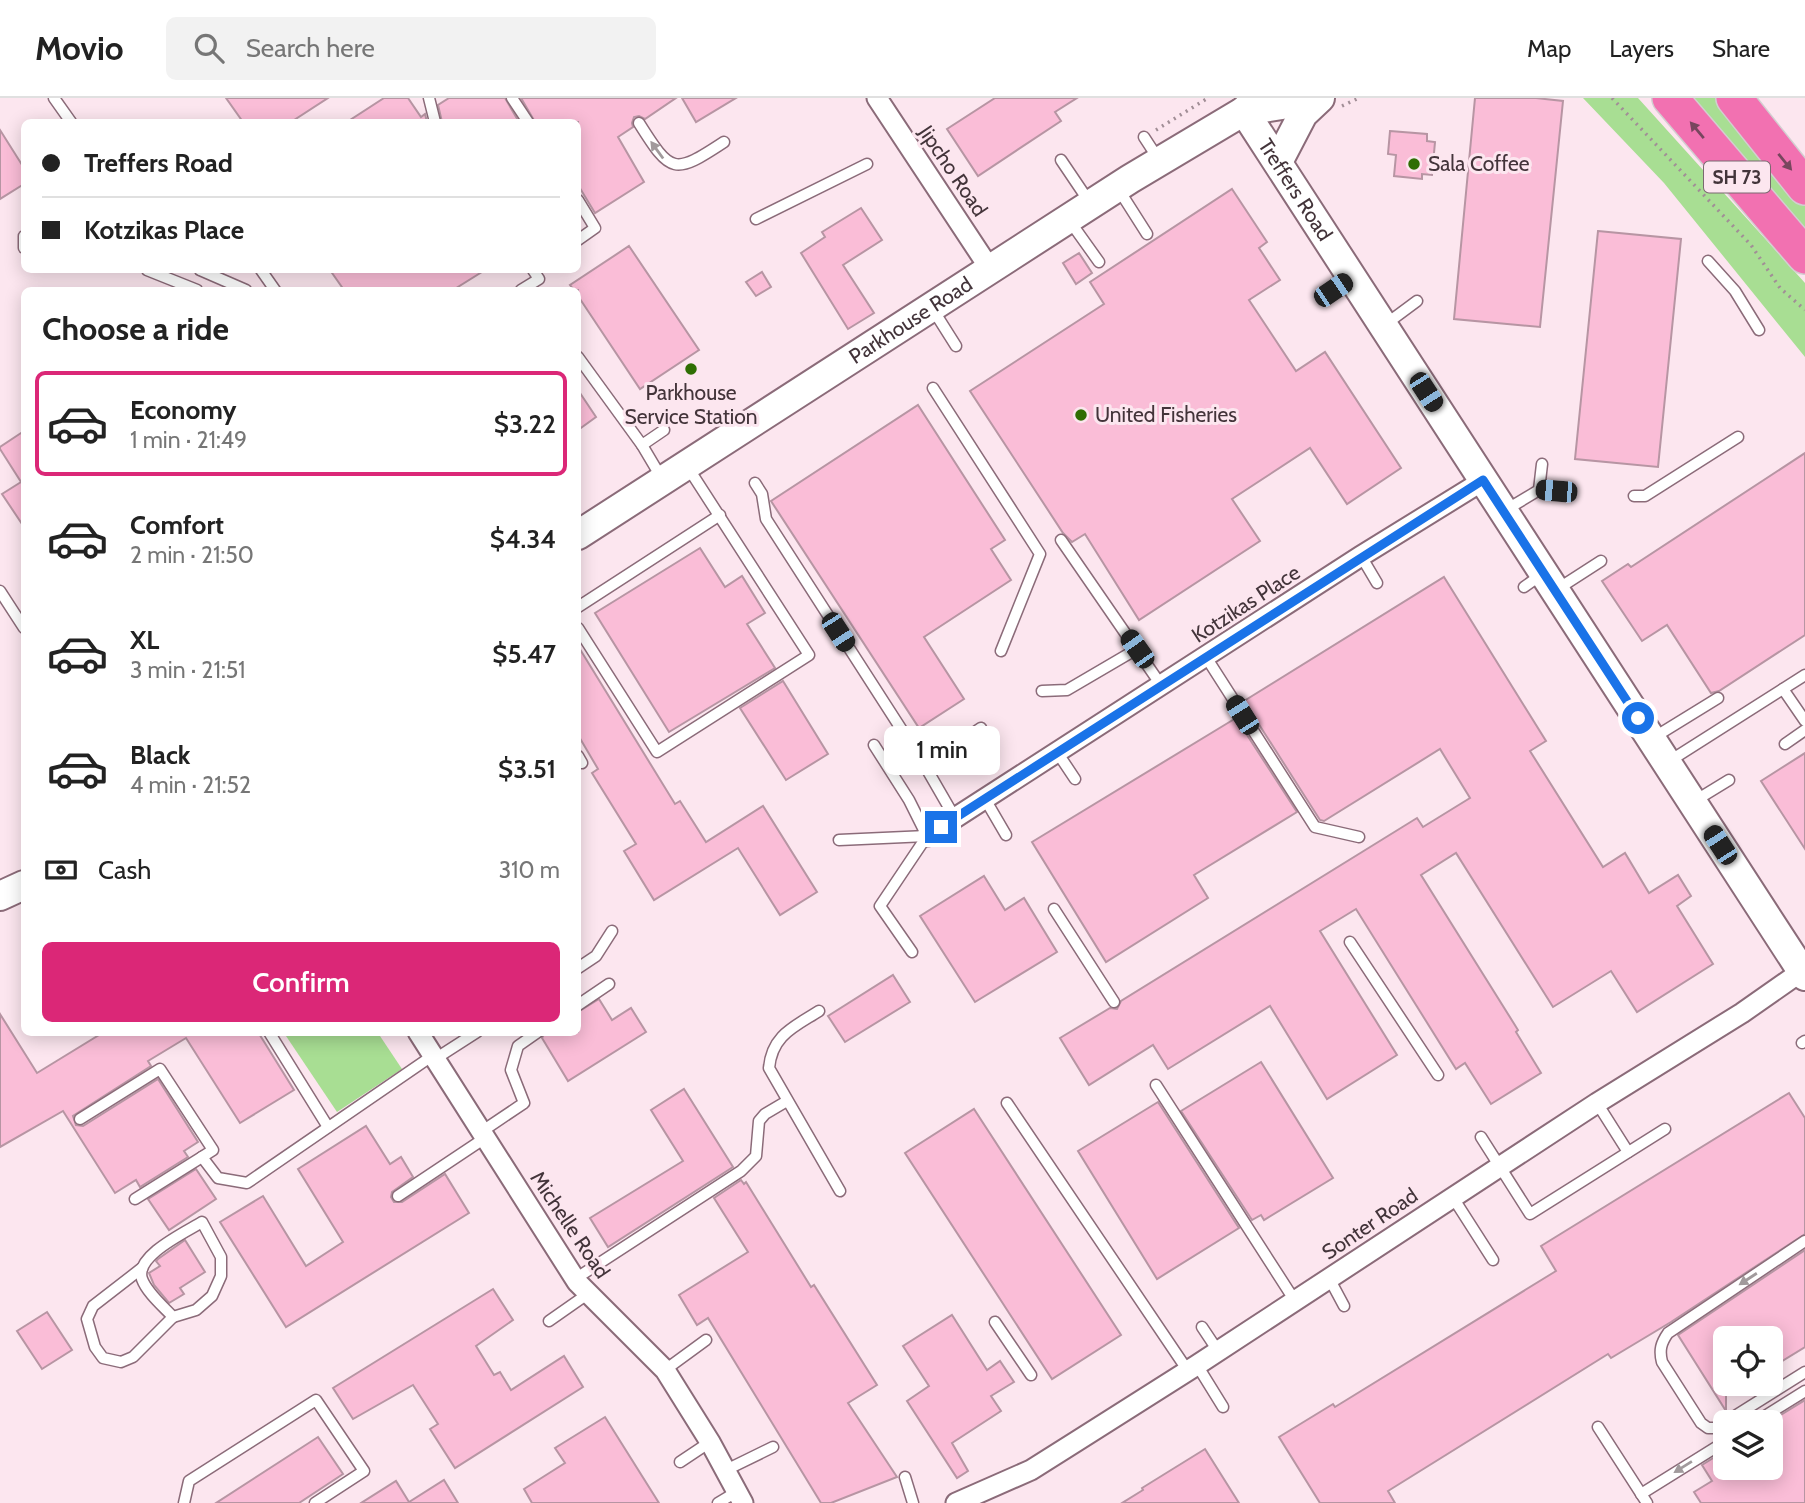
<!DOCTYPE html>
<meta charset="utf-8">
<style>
body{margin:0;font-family:Cabin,sans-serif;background:#f2f2f2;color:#222;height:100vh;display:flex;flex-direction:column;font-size:26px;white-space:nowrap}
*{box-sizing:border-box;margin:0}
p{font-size:23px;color:#767676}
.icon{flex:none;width:38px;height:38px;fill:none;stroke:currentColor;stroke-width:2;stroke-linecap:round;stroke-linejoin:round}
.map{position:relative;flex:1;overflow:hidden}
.drawer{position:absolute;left:21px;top:189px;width:560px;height:749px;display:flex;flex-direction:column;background:#fff;border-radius:10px;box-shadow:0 4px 18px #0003}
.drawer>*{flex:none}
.banner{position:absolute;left:21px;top:21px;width:560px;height:154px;border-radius:10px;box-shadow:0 4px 18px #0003;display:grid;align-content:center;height:154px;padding:0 21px;background:#fff}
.fabs{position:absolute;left:1713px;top:1228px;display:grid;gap:14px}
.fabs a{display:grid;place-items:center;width:70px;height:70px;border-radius:10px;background:#fff;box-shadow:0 4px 18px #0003;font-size:35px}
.end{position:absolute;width:32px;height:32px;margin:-16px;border:9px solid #1a73e8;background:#fff;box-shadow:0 0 0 4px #fff}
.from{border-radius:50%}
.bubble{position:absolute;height:49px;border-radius:10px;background:#fff;box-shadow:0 4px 18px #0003;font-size:23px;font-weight:600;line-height:49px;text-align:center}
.car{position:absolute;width:21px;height:42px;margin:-21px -10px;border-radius:9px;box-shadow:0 0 5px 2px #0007;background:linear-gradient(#222 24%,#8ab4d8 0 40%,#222 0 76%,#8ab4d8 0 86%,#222 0)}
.banner b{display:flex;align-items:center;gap:24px;height:66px;font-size:26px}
.banner b+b{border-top:2px solid #e0e0e0}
.banner i{width:18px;height:18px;background:#222}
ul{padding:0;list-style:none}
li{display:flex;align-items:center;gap:21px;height:105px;margin:0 14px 10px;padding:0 7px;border:4px solid transparent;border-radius:10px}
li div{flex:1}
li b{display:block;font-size:26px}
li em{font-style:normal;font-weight:600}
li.active{border-color:#db2777}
li>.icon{width:63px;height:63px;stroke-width:1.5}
h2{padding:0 21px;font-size:32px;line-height:84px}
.pay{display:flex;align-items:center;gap:18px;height:77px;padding:0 21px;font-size:26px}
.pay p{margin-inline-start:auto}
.action{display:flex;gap:14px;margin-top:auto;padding:14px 21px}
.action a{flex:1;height:80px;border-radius:10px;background:#db2777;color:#fff;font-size:28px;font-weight:600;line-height:80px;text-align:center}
header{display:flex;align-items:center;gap:42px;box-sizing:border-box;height:98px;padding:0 35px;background:#fff;border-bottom:2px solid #e0e0e0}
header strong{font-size:33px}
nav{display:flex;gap:38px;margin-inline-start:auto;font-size:24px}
.search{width:490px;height:63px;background:#f2f2f2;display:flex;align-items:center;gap:18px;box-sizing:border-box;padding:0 24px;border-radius:10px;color:#767676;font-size:26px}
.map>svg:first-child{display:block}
.green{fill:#a8de93}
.building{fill:#fabdd7;stroke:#b795a3;stroke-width:2}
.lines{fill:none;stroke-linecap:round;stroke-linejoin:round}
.lane-casing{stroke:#8b6b79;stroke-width:13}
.street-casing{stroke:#8b6b79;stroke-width:23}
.secondary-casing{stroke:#8b6b79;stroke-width:32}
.highway-casing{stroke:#d2ced0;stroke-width:38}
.path{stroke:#a18e96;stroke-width:3.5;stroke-dasharray:2 5;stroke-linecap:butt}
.lane{stroke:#fff;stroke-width:10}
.street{stroke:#fff;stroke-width:19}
.secondary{stroke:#fff;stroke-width:28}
.highway{stroke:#f271b1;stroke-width:35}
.oneway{fill:#78465e}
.oneway2{fill:#a19a9c}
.route{stroke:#1a73e8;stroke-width:9}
.poi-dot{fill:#2f6e03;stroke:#fce6ef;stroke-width:2.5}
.labels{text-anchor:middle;stroke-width:6;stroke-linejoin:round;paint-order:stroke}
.shield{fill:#fce6ef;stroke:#7a6970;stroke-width:2}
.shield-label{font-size:19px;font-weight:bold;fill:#43343a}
.poi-label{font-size:21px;fill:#43343a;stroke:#fce6ef;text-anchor:start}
.street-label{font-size:21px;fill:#43343a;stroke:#fce6ef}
</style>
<header>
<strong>Movio</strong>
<div class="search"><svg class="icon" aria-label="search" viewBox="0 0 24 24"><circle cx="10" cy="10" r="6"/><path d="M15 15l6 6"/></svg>Search here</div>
<nav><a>Map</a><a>Layers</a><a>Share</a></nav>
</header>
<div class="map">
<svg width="1805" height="1405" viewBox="0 0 1805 1405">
<rect width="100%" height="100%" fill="#fce6ef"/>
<g class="green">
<path d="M 1583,0 L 1638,0 L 1805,185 L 1805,259 L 1664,85 Z"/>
<path d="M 1686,0 L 1718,0 L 1805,107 L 1805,139 Z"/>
<path d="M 284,935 L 378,935 L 402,971 L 337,1014 Z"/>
</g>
<g class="building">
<path d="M 226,0 L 328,0 L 291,24 L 243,24 Z"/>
<path d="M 384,0 L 408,0 L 421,19 L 425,16 L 427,24 L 347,24 Z"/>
<path d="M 449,0 L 505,0 L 519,24 L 442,24 L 438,7 Z"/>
<path d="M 521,0 L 676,0 L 645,21 L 639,18 L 634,19 L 632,25 L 633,29 L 618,39 L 644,84 L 595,115 L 578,87 L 578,24 L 535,24 Z"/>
<path d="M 682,0 L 736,0 L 696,24 Z"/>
<path d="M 995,0 L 1077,0 L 1055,14 L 1061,23 L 978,78 L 947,31 Z"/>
<path d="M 1475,0 L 1536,0 L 1563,3 L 1540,229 L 1454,221 Z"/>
<path d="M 0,32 L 24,70 L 24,86 L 0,101 Z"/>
<path d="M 1390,33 L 1427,36 L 1427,43 L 1435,44 L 1432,77 L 1422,76 L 1422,81 L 1394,78 L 1396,57 L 1388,56 Z"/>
<path d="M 1232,91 L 1267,144 L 1259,150 L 1280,182 L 1249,202 L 1296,273 L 1325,254 L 1401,370 L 1347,406 L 1310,350 L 1232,401 L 1260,443 L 1139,522 L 1085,436 L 1072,444 L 1063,435 L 970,293 L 1104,206 L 1090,184 Z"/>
<path d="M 861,110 L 882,142 L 843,167 L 874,215 L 848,231 L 801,155 L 825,139 L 822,134 Z"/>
<path d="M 1598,133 L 1681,141 L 1658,369 L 1575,361 Z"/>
<path d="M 629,148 L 699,252 L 640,291 L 578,198 L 578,192 L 574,192 L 570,187 Z"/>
<path d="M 1079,155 L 1092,175 L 1076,186 L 1063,165 Z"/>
<path d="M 330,172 L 485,172 L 453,192 L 344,192 Z"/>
<path d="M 762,174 L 771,189 L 756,198 L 746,184 Z"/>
<path d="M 578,292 L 596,319 L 578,332 Z"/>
<path d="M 918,307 L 1005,442 L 991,451 L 1011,482 L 924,539 L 964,601 L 919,630 L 771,403 Z"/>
<path d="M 24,333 L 24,429 L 2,396 L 21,384 L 0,351 L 0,349 Z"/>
<path d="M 1805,355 L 1805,537 L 1719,593 L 1711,595 L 1667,527 L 1642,543 L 1602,483 L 1628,466 L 1631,469 Z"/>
<path d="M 700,450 L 725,489 L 742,478 L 765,515 L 747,526 L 775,570 L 669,634 L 595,515 Z"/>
<path d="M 1444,479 L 1546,643 L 1530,653 L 1603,769 L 1625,755 L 1649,795 L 1678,777 L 1691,798 L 1677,808 L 1713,866 L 1637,914 L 1611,873 L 1553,909 L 1456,755 L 1421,777 L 1518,932 L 1516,934 L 1541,975 L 1491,1006 L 1465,965 L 1456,971 L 1356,811 L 1320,833 L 1397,957 L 1327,1001 L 1270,908 L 1168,971 L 1153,947 L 1089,987 L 1060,940 L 1110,910 L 1117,911 L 1121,903 L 1417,720 L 1423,729 L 1470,700 L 1440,651 L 1324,723 L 1320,722 L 1244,603 Z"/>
<path d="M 578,548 L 675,706 L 680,703 L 706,744 L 763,708 L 817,794 L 780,817 L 738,750 L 654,802 L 624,753 L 636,746 L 592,675 L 598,671 L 578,637 Z"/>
<path d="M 783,583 L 828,656 L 786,682 L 740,610 Z"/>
<path d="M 1236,620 L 1297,714 L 1194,777 L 1208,800 L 1106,864 L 1032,744 Z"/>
<path d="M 1805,655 L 1805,751 L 1761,683 Z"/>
<path d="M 984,778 L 1005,812 L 1024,800 L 1057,854 L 975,904 L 920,818 Z"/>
<path d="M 893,877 L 910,904 L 845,944 L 828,918 Z"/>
<path d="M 599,901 L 612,922 L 631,910 L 646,934 L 568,983 L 542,940 L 545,934 L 578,934 L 578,914 Z"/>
<path d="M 0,916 L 37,975 L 104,934 L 258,934 L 294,992 L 240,1025 L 186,940 L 148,963 L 151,968 L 73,1018 L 76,1027 L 83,1028 L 158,981 L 198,1044 L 184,1053 L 188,1059 L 140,1089 L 136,1082 L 115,1095 L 63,1013 L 0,1049 Z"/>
<path d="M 1261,964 L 1333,1080 L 1264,1122 L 1261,1117 L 1252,1122 L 1181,1013 Z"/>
<path d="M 684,991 L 733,1069 L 608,1149 L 590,1120 L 683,1063 L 651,1012 Z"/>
<path d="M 1789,995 L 1805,1020 L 1805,1136 L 1671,1224 L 1611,1260 L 1608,1256 L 1388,1393 L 1395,1405 L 1320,1405 L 1279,1339 L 1333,1306 L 1335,1309 L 1556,1173 L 1541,1148 Z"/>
<path d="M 1158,1004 L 1239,1130 L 1157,1181 L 1078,1053 Z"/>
<path d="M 974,1011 L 1121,1237 L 1052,1281 L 905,1055 Z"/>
<path d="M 366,1028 L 390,1066 L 401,1059 L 413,1079 L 392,1094 L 391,1099 L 394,1104 L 402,1104 L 445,1076 L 469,1115 L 286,1229 L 220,1124 L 263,1098 L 306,1168 L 343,1144 L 298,1071 Z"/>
<path d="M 196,1071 L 216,1101 L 169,1132 L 148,1101 Z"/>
<path d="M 741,1082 L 744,1086 L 746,1084 L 811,1189 L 814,1187 L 877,1287 L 848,1305 L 897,1379 L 831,1405 L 821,1405 L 708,1220 L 697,1227 L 679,1197 L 748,1154 L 714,1100 Z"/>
<path d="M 185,1142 L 205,1174 L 180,1190 L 184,1196 L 169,1205 L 154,1187 L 149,1175 L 160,1168 L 156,1163 L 158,1161 Z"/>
<path d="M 1805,1152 L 1805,1249 L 1771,1270 L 1771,1241 L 1726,1241 L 1726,1313 L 1678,1237 Z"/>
<path d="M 493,1191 L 513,1222 L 476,1248 L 494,1277 L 500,1274 L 511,1292 L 564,1258 L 583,1289 L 455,1370 L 430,1331 L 438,1326 L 413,1287 L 353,1321 L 333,1290 Z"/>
<path d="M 47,1214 L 72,1252 L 42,1271 L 17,1233 Z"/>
<path d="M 952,1217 L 987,1272 L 1000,1263 L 1014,1284 L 991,1298 L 1001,1313 L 952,1345 L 968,1373 L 957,1380 L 907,1303 L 929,1288 L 903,1248 Z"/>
<path d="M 1805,1302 L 1805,1405 L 1701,1405 L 1694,1394 L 1712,1383 L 1702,1367 L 1726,1352 L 1726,1370 L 1771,1370 L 1771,1323 Z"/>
<path d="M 605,1319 L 659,1405 L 532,1405 L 524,1391 L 565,1365 L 555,1350 Z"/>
<path d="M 318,1339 L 343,1376 L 299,1405 L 216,1405 Z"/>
<path d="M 1205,1351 L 1239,1405 L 1122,1405 L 1143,1392 L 1142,1390 Z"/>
<path d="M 444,1382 L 458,1405 L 361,1405 L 396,1383 L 409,1404 Z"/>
</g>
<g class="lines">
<defs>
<g id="lane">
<path d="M 54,0 L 71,24"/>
<path d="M 429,0 L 435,24"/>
<path d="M 512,0 L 528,24"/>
<path d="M 639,25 C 671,76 674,77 724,44"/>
<path d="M 1144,39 L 1159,62"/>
<path d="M 1061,62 L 1090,105"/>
<path d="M 1119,92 L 1147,136"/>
<path d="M 578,102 L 595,130 L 578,142"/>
<path d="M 756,121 L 867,66"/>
<path d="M 1069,122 L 1099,164"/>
<path d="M 24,138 L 24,150"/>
<path d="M 1708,163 L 1735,193 L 1759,232"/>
<path d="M 147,172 L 197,192"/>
<path d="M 200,172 L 246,192"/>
<path d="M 261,172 L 275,192"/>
<path d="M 521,192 L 539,181 L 533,172"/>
<path d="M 1329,195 L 1351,180"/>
<path d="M 932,210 L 956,248"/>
<path d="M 1386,226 L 1417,203"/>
<path d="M 578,259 L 642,347 L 661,379"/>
<path d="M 933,290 L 1040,456 L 1001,553"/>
<path d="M 642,347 L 664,332"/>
<path d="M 755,385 L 762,396 L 766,421 L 925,668 L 955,720"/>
<path d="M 1539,392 L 1556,393"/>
<path d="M 1634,398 L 1645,398 L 1738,339"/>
<path d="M 1504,413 L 1539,392 L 1542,366"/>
<path d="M 1061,442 L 1161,587"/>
<path d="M 1361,458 L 1377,485"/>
<path d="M 1524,489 L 1541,477"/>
<path d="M 1556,492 L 1601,463"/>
<path d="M 0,493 L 24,530"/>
<path d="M 578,509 L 720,417"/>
<path d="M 578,530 L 657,654 L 809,557 L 687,368"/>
<path d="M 1206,559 L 1315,729 L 1359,739"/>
<path d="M 1783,591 L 1805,623"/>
<path d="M 1042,593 L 1067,592 L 1137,551"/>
<path d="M 1653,640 L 1718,600"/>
<path d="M 1785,646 L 1805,632"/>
<path d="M 874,647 L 909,702 L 927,738"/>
<path d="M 1057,654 L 1075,681"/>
<path d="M 578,658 L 582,665"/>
<path d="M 1668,664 L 1805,577"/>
<path d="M 925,668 L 981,630"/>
<path d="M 985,701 L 1006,737"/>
<path d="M 1693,704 L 1729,682"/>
<path d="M 839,742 L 927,738"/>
<path d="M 1054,811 L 1114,904"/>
<path d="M 1350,844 L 1438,977"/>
<path d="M 912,854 L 880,808 L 927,738"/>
<path d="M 578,870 L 596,858 L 612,833"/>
<path d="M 578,907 L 609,886"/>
<path d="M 819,913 C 794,929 772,937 769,970 L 840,1093"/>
<path d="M 269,934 L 328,1029"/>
<path d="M 1802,945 L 1805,943"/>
<path d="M 435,961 L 477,934"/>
<path d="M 1156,987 L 1295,1203"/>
<path d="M 1007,1005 L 1188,1273"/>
<path d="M 1597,1005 L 1628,1054"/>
<path d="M 80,1021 L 160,971 L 213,1052 L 202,1059"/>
<path d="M 481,1034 L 524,1005 L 511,972 L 518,948 L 538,934"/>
<path d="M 1481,1039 L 1530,1116 L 1665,1031"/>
<path d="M 398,1098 L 485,1040"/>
<path d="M 1452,1098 L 1493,1162"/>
<path d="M 135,1101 L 202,1059 L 218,1080 L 247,1085 L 432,958"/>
<path d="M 202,1124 L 221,1159 L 221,1178 L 212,1198 L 196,1212 L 173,1219 C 164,1209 147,1195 142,1181 C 134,1158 186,1134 202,1124 Z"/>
<path d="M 1805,1143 L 1668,1235 C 1661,1245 1659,1252 1662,1264 L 1701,1325 L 1708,1330 L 1716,1330 L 1805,1274"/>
<path d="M 142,1170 L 93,1208 L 87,1221 L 95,1249 L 103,1260 L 121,1264 L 133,1259 L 173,1219"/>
<path d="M 1329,1180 L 1344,1208"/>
<path d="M 575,1181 L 741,1073 L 756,1058 L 759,1023 L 765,1016 L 787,1003"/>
<path d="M 549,1223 L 589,1195"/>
<path d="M 995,1224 L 1031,1277"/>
<path d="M 1202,1229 L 1218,1253"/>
<path d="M 1197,1267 L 1223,1309"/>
<path d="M 665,1272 L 706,1242"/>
<path d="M 1754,1325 L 1805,1293"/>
<path d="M 1598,1329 L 1647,1405"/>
<path d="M 680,1364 L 710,1344"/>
<path d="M 726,1372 L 773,1349"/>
<path d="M 905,1379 L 913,1405"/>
<path d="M 1641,1396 L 1726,1343"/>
<path d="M 184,1405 L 189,1383 L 316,1302 L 364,1373 L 315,1405"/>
<path d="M 718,1405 L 738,1393"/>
</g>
<g id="street">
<path d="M 877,0 L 990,171"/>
<path d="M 927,738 L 1361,458 L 1484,382"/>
<path d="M 418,934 L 577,1184 L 665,1272 L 710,1344 L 743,1405"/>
<path d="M 956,1405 L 1031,1372 L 1077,1343 L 1197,1267 L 1597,1005 L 1742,915 L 1802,873"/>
</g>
<g id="secondary">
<path id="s1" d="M 1244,13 L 1805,878"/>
<path d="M 1244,13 L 1282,7 L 1298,0"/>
<path d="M 1278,64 L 1303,16 L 1320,0"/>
<path id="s2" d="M 578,437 L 1130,81 L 1244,13 L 1257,0"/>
<path d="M 0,798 L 24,787"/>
</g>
<g id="highway">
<path d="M 1670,0 L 1805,158"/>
<path d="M 1734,0 L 1805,89"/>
</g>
</defs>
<use href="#lane" class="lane-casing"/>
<use href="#street" class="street-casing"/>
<use href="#secondary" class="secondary-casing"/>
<use href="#highway" class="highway-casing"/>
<g class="path">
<path d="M 1612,0 L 1751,147 L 1780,190 L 1805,212"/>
<path d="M 1342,8 L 1359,0"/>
<path d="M 1156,32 L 1208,0"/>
</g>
<use href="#lane" class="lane"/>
<use href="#street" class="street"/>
<use href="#secondary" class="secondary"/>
<use href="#highway" class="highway"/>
</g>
<defs><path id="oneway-solid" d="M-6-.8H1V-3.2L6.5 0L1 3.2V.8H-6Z" transform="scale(1.75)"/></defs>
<g class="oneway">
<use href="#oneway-solid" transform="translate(1697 32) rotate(-130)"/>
<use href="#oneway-solid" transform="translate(1785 64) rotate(51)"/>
</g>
<g class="oneway2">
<use href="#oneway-solid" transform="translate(657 52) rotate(-126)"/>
<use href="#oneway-solid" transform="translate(1748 1181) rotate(147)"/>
<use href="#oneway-solid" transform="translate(1683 1369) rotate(148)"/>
</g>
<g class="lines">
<path class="route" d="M 941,729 L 1483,382 L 1638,620"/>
</g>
<g class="poi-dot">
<circle cx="1414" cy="66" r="7"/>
<circle cx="691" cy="271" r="7"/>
<circle cx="1081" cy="317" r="7"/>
</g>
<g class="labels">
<rect class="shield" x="1704" y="63.5" width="66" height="31" rx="5"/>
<g class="shield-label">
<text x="1737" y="86">SH 73</text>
</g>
<g class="poi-label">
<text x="1428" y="73">Sala Coffee</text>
<text x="691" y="302" text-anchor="middle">Parkhouse<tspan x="691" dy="24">Service Station</tspan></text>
<text x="1095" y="324">United Fisheries</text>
</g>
<g class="street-label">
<text transform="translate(953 73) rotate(56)" y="7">Jipcho Road</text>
<text dy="7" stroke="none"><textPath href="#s1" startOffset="94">Treffers Road</textPath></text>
<text dy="7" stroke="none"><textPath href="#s2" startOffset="396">Parkhouse Road</textPath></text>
<text transform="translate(1246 506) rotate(-33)" y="7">Kotzikas Place</text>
<text transform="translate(1370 1126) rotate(-34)" y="7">Sonter Road</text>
<text transform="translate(570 1127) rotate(56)" y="7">Michelle Road</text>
</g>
</g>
</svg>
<div class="fabs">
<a><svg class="icon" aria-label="locate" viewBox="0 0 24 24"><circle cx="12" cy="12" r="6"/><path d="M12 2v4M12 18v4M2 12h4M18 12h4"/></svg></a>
<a><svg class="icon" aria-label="layers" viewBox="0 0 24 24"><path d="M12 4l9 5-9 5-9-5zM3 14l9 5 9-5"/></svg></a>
</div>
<i class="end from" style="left:1638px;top:620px"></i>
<i class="end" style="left:941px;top:729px"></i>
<div class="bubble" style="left:884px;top:628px;width:116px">1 min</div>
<i class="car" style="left:1333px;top:192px;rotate:56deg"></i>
<i class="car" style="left:1426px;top:294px;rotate:147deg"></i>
<i class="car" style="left:1556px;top:393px;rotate:275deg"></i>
<i class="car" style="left:838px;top:534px;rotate:147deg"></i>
<i class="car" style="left:1137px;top:551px;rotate:325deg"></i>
<i class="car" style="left:1242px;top:617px;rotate:328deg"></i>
<i class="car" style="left:1720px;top:747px;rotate:327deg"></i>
<div class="banner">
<b><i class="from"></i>Treffers Road</b>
<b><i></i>Kotzikas Place</b>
</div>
<section class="drawer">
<h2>Choose a ride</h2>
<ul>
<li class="active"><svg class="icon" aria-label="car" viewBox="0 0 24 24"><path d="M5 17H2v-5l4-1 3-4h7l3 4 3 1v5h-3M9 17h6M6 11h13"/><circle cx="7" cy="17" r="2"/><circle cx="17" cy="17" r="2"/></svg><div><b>Economy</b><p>1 min · 21:49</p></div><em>$3.22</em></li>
<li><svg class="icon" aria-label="car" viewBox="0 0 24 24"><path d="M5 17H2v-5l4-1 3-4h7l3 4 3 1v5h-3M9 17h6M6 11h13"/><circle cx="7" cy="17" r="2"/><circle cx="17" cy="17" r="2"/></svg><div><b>Comfort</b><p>2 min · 21:50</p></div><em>$4.34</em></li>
<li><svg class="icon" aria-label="car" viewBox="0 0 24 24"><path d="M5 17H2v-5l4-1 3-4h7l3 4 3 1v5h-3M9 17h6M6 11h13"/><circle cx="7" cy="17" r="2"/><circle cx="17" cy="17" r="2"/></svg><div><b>XL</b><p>3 min · 21:51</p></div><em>$5.47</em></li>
<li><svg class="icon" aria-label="car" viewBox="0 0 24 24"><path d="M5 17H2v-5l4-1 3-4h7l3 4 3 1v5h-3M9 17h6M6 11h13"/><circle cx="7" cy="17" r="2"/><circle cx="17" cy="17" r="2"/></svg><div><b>Black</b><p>4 min · 21:52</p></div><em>$3.51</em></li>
</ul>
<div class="pay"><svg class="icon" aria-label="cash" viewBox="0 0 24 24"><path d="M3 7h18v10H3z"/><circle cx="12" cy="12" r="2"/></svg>Cash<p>310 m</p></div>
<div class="action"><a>Confirm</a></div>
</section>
</div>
